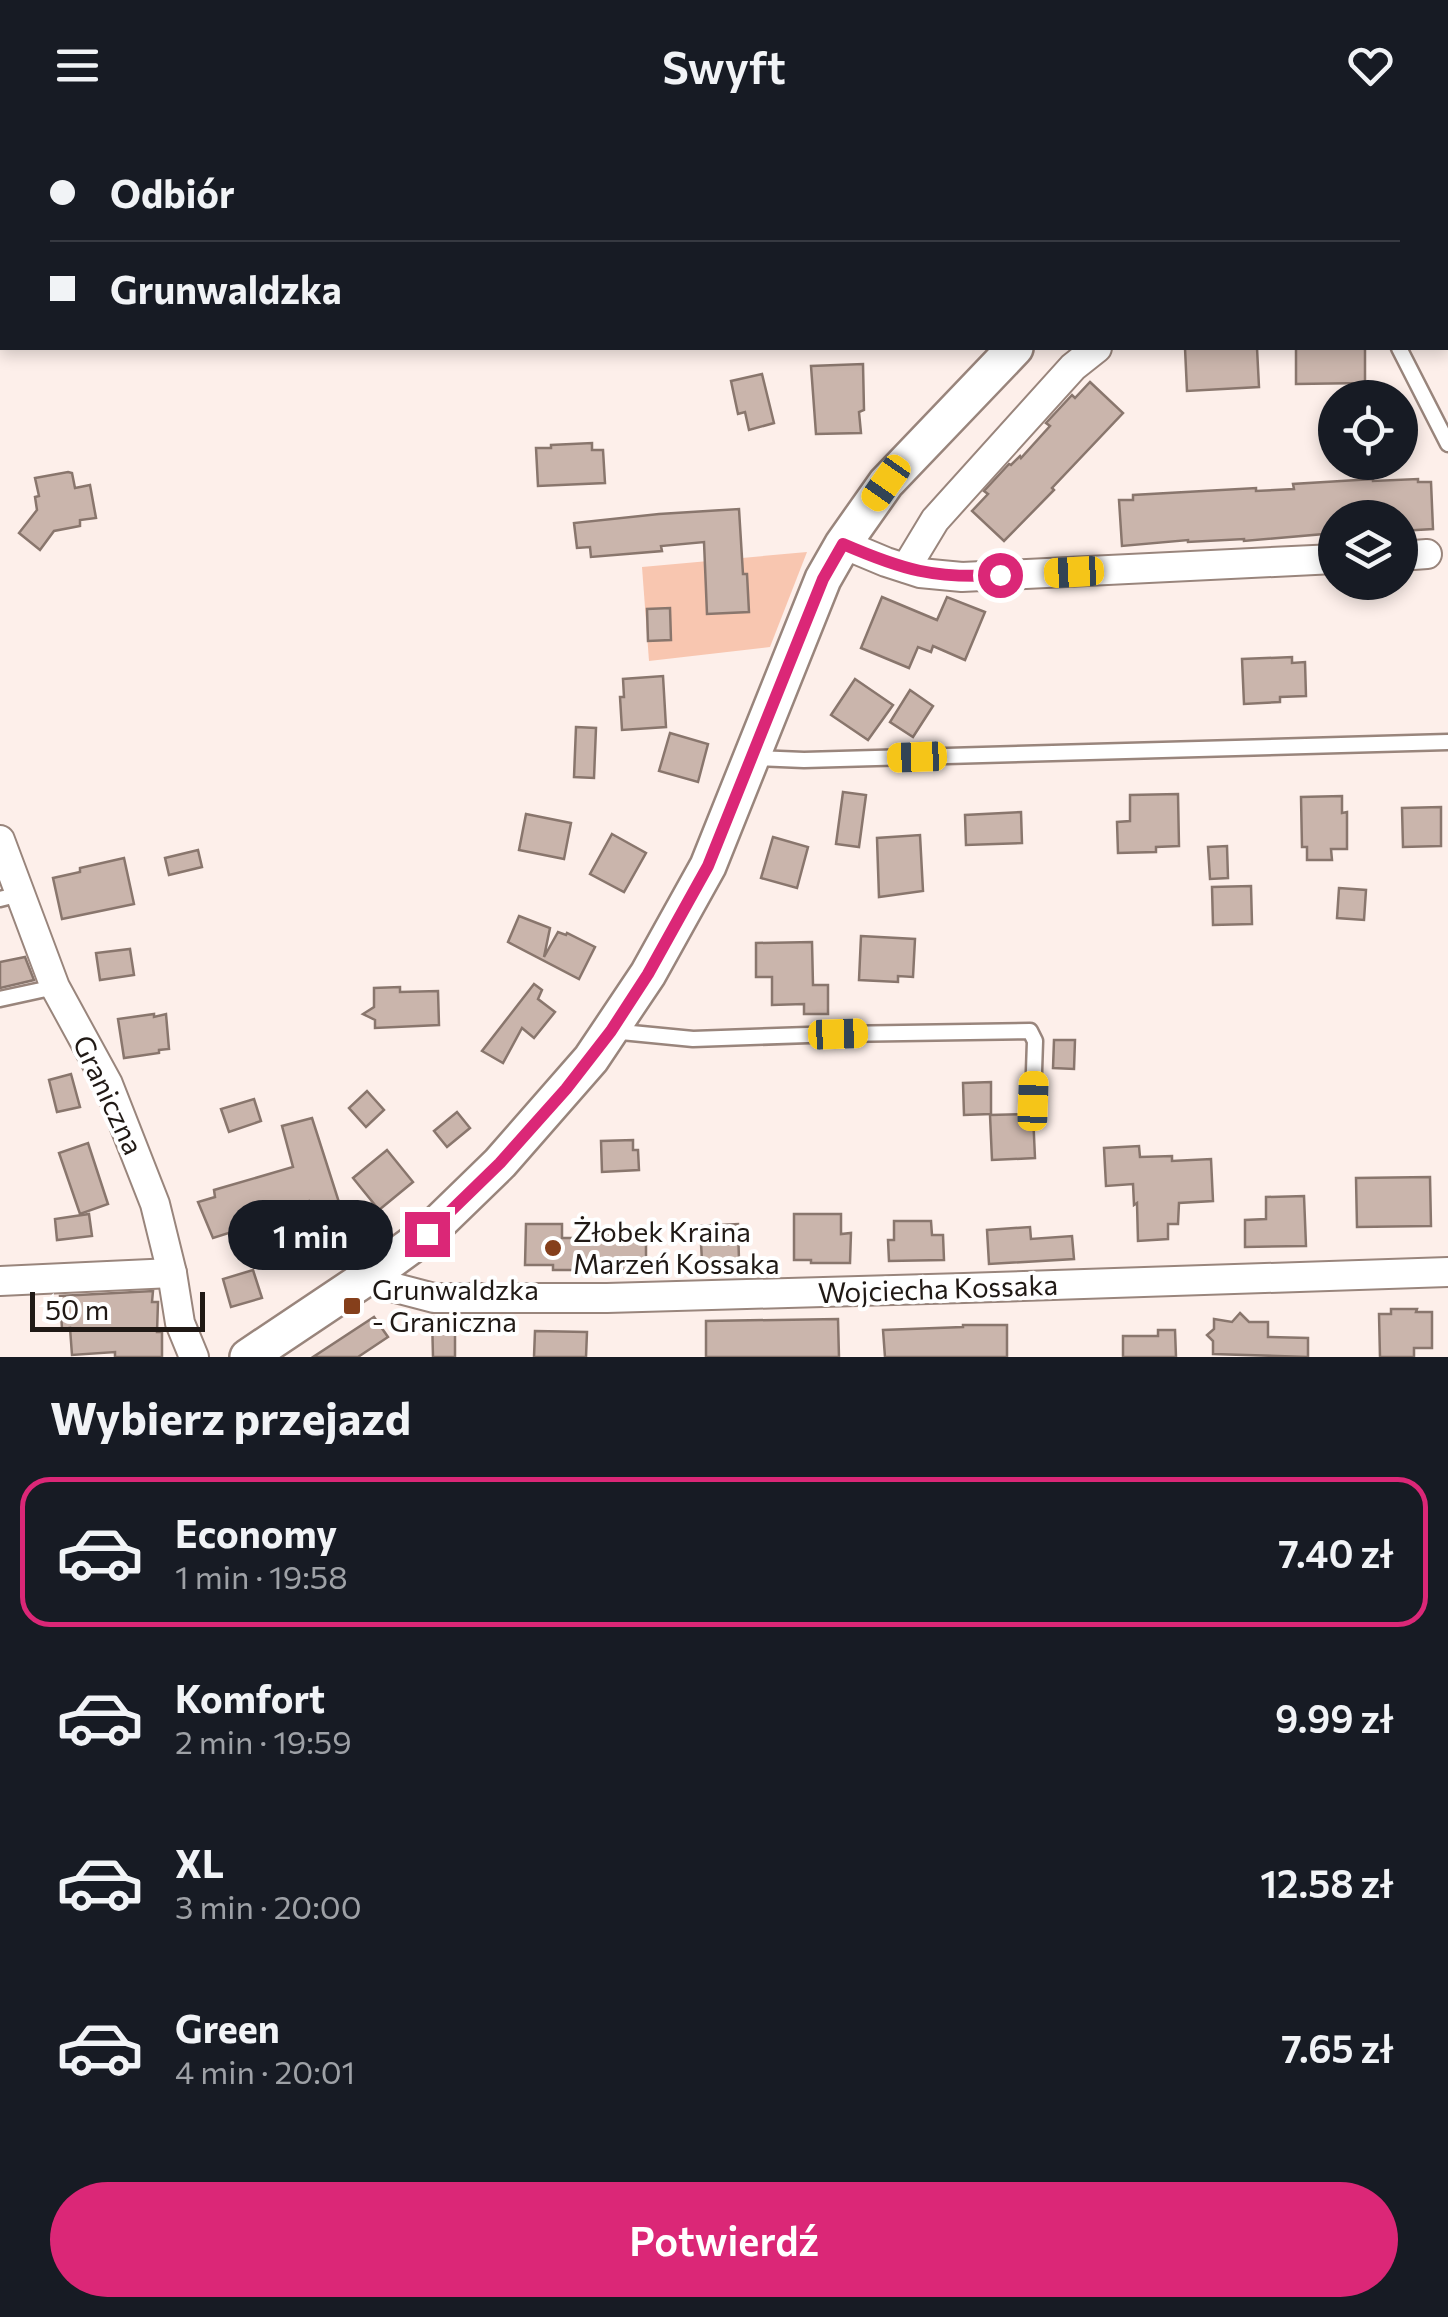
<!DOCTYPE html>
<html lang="pl">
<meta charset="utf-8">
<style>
body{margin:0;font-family:Commissioner,sans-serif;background:#20242c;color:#f1f3f6;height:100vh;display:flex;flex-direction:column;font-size:38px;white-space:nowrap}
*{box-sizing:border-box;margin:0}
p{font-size:32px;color:#9ea1a6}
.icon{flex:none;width:55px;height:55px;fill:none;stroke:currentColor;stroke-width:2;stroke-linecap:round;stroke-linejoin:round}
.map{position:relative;height:1227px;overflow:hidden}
.drawer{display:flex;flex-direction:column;background:#171b24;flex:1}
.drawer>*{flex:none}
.banner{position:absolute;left:0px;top:0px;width:1450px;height:220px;box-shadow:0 5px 15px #0003;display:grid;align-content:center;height:220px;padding:0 50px;background:#171b24}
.controls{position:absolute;left:1318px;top:250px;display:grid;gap:20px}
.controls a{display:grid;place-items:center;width:100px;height:100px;border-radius:50%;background:#171b24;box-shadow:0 5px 15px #0003;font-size:50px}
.scale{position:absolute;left:30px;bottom:25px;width:175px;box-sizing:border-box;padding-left:10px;border:5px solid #201915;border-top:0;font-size:28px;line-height:35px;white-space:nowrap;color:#201915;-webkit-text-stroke:8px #fff;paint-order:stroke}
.end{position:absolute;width:45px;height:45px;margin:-22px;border:12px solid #db2777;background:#fff;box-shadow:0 0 0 5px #fff}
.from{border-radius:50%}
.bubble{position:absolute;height:70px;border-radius:35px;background:#171b24;box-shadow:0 5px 15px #0003;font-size:32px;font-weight:600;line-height:70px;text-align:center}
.car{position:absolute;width:30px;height:60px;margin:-30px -15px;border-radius:12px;box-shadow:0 0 8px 2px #0007;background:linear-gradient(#f5c518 24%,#345 0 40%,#f5c518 0 76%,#345 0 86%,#f5c518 0)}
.banner b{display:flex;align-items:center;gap:35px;height:95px;font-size:38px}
.banner b+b{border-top:2px solid #363941}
.banner i{width:25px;height:25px;background:#f1f3f6}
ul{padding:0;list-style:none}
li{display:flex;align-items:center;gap:30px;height:150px;margin:0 20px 15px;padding:0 30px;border:5px solid transparent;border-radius:30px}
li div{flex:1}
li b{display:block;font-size:38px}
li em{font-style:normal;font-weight:600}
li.selected{border-color:#db2777}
li>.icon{width:90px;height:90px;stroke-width:1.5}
h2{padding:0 50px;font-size:45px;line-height:120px}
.primary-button{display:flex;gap:20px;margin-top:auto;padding:20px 50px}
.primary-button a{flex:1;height:115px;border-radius:60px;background:#db2777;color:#fff;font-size:40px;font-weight:600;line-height:115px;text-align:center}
header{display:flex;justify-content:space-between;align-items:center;height:130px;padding:0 50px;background:#171b24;font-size:45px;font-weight:600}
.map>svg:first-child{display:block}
.green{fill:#f8c6b0}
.building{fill:#cab5ac;stroke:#89766d;stroke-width:2.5}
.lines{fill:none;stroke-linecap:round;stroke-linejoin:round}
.service-casing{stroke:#99857c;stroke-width:19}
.minor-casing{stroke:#99857c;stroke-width:32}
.tertiary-casing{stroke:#99857c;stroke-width:40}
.service{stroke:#fff;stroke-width:14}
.minor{stroke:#fff;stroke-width:28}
.tertiary{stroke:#fff;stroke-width:35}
.route{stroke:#db2777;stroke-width:12}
.poi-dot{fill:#853f1b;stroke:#fff;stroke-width:4}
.labels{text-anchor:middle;stroke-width:8;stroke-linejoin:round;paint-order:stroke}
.street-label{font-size:28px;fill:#201915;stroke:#fff}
.poi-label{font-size:28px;fill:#201915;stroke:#fff;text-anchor:start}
</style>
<header><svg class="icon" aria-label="menu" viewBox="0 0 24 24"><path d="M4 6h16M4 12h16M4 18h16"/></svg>Swyft<svg class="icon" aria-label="heart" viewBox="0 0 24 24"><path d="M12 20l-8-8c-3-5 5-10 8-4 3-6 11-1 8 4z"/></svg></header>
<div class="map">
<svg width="1448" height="1227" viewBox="0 0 1448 1227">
<rect width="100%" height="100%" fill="#fdefea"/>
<path class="green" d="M 807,422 L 770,517 L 649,531 L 642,437 Z"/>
<g class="building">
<path d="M 1185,218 L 1257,218 L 1259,257 L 1187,261 Z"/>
<path d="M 1296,218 L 1365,218 L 1365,253 L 1296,254 Z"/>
<path d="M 863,234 L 864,280 L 859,282 L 861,303 L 816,304 L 811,236 Z"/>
<path d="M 762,244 L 774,293 L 749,300 L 745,282 L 738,284 L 731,251 Z"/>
<path d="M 1090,252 L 1123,283 L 1052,358 L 1054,360 L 1004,411 L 972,381 L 988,364 L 984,361 L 1009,334 L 1011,335 L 1020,326 L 1021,328 L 1050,296 L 1046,293 L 1072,265 L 1075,268 Z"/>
<path d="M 592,313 L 592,320 L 603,320 L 605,353 L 538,356 L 536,318 L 551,318 L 551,315 Z"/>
<path d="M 68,342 L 72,343 L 75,358 L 90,355 L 96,388 L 80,390 L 80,396 L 54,401 L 40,420 L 19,403 L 37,380 L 35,367 L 39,366 L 35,348 Z"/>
<path d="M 1373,349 L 1373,351 L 1418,349 L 1418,352 L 1431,352 L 1433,399 L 1400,401 L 1400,388 L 1335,388 L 1335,403 L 1244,411 L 1244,409 L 1188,412 L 1188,410 L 1122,416 L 1119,370 L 1133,370 L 1133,365 L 1256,358 L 1256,361 L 1294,359 L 1293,354 Z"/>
<path d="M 739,379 L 743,444 L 747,444 L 749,482 L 707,484 L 704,412 L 661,416 L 662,421 L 591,427 L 590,417 L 577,418 L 574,393 L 659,384 Z"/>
<path d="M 882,467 L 937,490 L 947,467 L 985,482 L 965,530 L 933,516 L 931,522 L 918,517 L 909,538 L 861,518 Z"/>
<path d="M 670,478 L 671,510 L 648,511 L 647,479 Z"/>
<path d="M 1292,527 L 1292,533 L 1305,532 L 1306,566 L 1280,567 L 1280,572 L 1244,574 L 1242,529 Z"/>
<path d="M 663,546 L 666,597 L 622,600 L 620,567 L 624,567 L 623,549 Z"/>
<path d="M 855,549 L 893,575 L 868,610 L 831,585 Z"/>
<path d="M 910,560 L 933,576 L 913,607 L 890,592 Z"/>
<path d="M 576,597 L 596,598 L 594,648 L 574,647 Z"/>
<path d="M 670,603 L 708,614 L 698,652 L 659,641 Z"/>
<path d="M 843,662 L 866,665 L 859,717 L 836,714 Z"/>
<path d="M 1178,664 L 1179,716 L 1156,717 L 1156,722 L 1118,723 L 1117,692 L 1130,691 L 1130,665 Z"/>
<path d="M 1342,666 L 1342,683 L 1347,682 L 1347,719 L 1331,719 L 1332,730 L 1307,730 L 1307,717 L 1302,717 L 1301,667 Z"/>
<path d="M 1441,677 L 1441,716 L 1403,717 L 1402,678 Z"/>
<path d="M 1021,682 L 1022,713 L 966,715 L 965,685 Z"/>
<path d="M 526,684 L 571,693 L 564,729 L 519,720 Z"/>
<path d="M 612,704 L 646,723 L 624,762 L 590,744 Z"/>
<path d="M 920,705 L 923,761 L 879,767 L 877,708 Z"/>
<path d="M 773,707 L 808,717 L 797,758 L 761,748 Z"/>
<path d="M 1227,716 L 1228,748 L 1210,749 L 1208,717 Z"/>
<path d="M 198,720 L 202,737 L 169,745 L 165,728 Z"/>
<path d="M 124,728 L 134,774 L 62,789 L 53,748 L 80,742 L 80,738 Z"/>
<path d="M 1251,756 L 1252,794 L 1213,795 L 1212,757 Z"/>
<path d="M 1339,758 L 1366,760 L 1364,790 L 1337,788 Z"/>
<path d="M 519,786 L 550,798 L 544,827 L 558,802 L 566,805 L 567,803 L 595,817 L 579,849 L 508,812 Z"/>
<path d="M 861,806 L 915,809 L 913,847 L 898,846 L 898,852 L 859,850 Z"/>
<path d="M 812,812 L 813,855 L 828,855 L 828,884 L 804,884 L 804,874 L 772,875 L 772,847 L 756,847 L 756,813 Z"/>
<path d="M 130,819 L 134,845 L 100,850 L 96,823 Z"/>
<path d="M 25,827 L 34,850 L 0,858 L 0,832 Z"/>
<path d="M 534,854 L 542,860 L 538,869 L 555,882 L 534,908 L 522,898 L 503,933 L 482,921 Z"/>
<path d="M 400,857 L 400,862 L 438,861 L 439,895 L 375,898 L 375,890 L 363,884 L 374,877 L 374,858 Z"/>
<path d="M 154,884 L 154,887 L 166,884 L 169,919 L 159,920 L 159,923 L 124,928 L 118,889 Z"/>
<path d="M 1054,910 L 1075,910 L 1074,939 L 1053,938 Z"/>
<path d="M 71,944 L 80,977 L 57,982 L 49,950 Z"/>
<path d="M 991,952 L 991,984 L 964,985 L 963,953 Z"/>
<path d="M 367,961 L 384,980 L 366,997 L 349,978 Z"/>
<path d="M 254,969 L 261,991 L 229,1002 L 221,979 Z"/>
<path d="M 457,982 L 470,998 L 447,1017 L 434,1001 Z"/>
<path d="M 1033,984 L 1035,1028 L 992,1030 L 990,985 Z"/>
<path d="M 312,988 L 345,1091 L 318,1100 L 309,1071 L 252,1088 L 254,1095 L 213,1108 L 198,1072 L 215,1067 L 214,1060 L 293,1037 L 282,996 Z"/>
<path d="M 633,1010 L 633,1020 L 638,1020 L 639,1040 L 602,1042 L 601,1011 Z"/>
<path d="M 88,1013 L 108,1074 L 80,1084 L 59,1023 Z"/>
<path d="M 1139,1016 L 1140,1027 L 1172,1026 L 1172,1031 L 1211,1029 L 1213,1071 L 1179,1073 L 1178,1094 L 1168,1094 L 1168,1109 L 1138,1111 L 1137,1073 L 1134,1075 L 1133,1054 L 1106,1056 L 1104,1018 Z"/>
<path d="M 387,1020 L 413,1052 L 379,1080 L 353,1048 Z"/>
<path d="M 1430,1047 L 1431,1096 L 1357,1097 L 1356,1048 Z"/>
<path d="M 1304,1066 L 1306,1116 L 1245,1117 L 1245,1090 L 1266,1089 L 1266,1067 Z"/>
<path d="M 89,1084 L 92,1106 L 57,1110 L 55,1089 Z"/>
<path d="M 794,1084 L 841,1084 L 841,1104 L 851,1103 L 850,1133 L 811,1133 L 811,1130 L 794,1130 Z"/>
<path d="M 894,1091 L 931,1091 L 932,1105 L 943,1105 L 944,1130 L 889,1131 L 888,1110 L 894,1110 Z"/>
<path d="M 526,1094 L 562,1094 L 562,1108 L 607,1108 L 607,1099 L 646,1099 L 646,1140 L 620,1140 L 620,1132 L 580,1133 L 580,1140 L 553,1140 L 553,1135 L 525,1135 Z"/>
<path d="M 738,1094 L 739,1131 L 702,1131 L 700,1096 Z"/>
<path d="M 1030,1097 L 1031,1109 L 1072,1106 L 1074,1129 L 989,1134 L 987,1100 Z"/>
<path d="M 253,1140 L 262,1168 L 231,1177 L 223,1149 Z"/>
<path d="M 153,1161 L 152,1172 L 158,1172 L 157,1202 L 162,1202 L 162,1227 L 115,1227 L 115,1222 L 72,1225 L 70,1198 L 62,1199 L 60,1166 Z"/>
<path d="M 1391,1179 L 1417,1179 L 1416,1182 L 1432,1182 L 1432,1218 L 1414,1218 L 1414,1227 L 1380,1227 L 1379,1184 L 1391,1184 Z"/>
<path d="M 1240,1183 L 1249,1192 L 1268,1192 L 1268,1207 L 1308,1208 L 1308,1227 L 1213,1224 L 1213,1211 L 1207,1205 L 1214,1199 L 1214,1189 L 1232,1192 Z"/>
<path d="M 374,1187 L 388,1207 L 358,1227 L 313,1227 Z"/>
<path d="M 432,1187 L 455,1187 L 455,1227 L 433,1227 Z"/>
<path d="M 838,1189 L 839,1227 L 706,1227 L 706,1191 Z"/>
<path d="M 963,1195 L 1007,1195 L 1007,1227 L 885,1227 L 883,1200 L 963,1197 Z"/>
<path d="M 1158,1200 L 1175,1200 L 1176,1227 L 1123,1227 L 1123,1206 L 1158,1206 Z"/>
<path d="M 535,1201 L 587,1202 L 586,1227 L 534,1227 Z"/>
</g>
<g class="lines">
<defs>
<g id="service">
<path d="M 991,0 L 995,2"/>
<path d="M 529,2 L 529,0"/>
<path d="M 603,2 L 603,0"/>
<path d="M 771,2 L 771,0"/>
<path d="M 1399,218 L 1448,314"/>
<path d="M 753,628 L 804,630 L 1448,612"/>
<path d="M 0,769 L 20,764"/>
<path d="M 0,869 L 55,857"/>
<path d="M 611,901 L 693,909 L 838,904 L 1030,901 L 1035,911 L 1033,971"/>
</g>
<g id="minor">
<path d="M 843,414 L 886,432 L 920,443 L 962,447 L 1335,429"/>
<path d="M 1400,426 L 1427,424"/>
<path d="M 906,438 L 935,390 L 1073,237 L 1097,218"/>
<path d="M 0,710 L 55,857 L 108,954 L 155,1074 L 172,1143 L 180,1193 L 194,1227"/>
<path d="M 375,1142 L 392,1157 L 434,1168 L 607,1168 L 964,1158 L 1448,1142"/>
<path d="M 0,1151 L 172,1143"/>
</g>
<g id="tertiary">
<path d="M 1178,2 L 1180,0"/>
<path d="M 248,1227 L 375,1142 L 427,1104 L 500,1033 L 591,929 L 648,844 L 708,736 L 823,449 L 843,414 L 886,353 L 1015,218"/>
</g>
</defs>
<use href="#service" class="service-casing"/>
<use href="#minor" class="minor-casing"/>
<use href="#tertiary" class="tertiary-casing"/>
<use href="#service" class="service"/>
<use href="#minor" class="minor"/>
<use href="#tertiary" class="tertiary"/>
</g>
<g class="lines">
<path class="route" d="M 427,1104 L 500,1033 L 566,959 L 611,901 L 648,844 L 708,736 L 823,449 L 843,414 C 903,440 934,449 1000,445"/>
</g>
<g class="poi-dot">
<circle cx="553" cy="1118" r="10"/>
<rect x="342" y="1166" width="20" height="20" rx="5"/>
</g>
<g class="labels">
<g class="street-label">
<text transform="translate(108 965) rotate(65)" y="10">Graniczna</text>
<text transform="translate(938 1159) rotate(-2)" y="10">Wojciecha Kossaka</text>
</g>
<g class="poi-label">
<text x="573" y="1112">Żłobek Kraina<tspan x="573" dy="32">Marzeń Kossaka</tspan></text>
<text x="372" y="1170">Grunwaldzka<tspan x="372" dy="32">- Graniczna</tspan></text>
</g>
</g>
</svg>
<div class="controls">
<a><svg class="icon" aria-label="locate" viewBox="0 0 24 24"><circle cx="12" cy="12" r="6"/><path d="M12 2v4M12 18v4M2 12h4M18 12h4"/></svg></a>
<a><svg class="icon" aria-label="layers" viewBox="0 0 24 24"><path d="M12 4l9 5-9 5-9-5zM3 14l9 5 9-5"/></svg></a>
</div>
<div class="scale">50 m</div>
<i class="end from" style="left:1000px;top:445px"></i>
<i class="end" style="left:427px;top:1104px"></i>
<div class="bubble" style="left:228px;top:1070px;width:165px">1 min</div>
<i class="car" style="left:886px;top:353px;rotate:215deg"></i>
<i class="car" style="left:1074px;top:442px;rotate:267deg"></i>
<i class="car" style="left:917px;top:627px;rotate:268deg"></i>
<i class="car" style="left:838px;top:904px;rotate:88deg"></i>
<i class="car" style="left:1033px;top:971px;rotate:2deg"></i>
<div class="banner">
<b><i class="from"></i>Odbiór</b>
<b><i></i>Grunwaldzka</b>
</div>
</div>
<section class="drawer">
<h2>Wybierz przejazd</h2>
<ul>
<li class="selected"><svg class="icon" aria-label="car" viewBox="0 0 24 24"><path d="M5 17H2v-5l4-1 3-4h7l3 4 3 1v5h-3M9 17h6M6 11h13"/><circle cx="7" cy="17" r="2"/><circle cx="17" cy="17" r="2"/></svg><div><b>Economy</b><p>1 min · 19:58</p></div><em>7.40 zł</em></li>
<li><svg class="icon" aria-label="car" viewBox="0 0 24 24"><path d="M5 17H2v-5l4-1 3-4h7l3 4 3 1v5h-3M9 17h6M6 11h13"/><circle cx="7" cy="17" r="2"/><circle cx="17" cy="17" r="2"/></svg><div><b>Komfort</b><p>2 min · 19:59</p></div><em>9.99 zł</em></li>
<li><svg class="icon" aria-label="car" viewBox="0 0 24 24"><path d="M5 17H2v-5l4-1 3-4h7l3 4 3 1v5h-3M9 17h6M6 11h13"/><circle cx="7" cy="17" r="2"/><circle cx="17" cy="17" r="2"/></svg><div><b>XL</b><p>3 min · 20:00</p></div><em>12.58 zł</em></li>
<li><svg class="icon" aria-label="car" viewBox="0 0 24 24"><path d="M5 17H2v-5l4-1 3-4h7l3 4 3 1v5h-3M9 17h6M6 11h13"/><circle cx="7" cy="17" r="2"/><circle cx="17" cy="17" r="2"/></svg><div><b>Green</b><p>4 min · 20:01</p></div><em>7.65 zł</em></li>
</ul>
<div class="primary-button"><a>Potwierdź</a></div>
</section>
